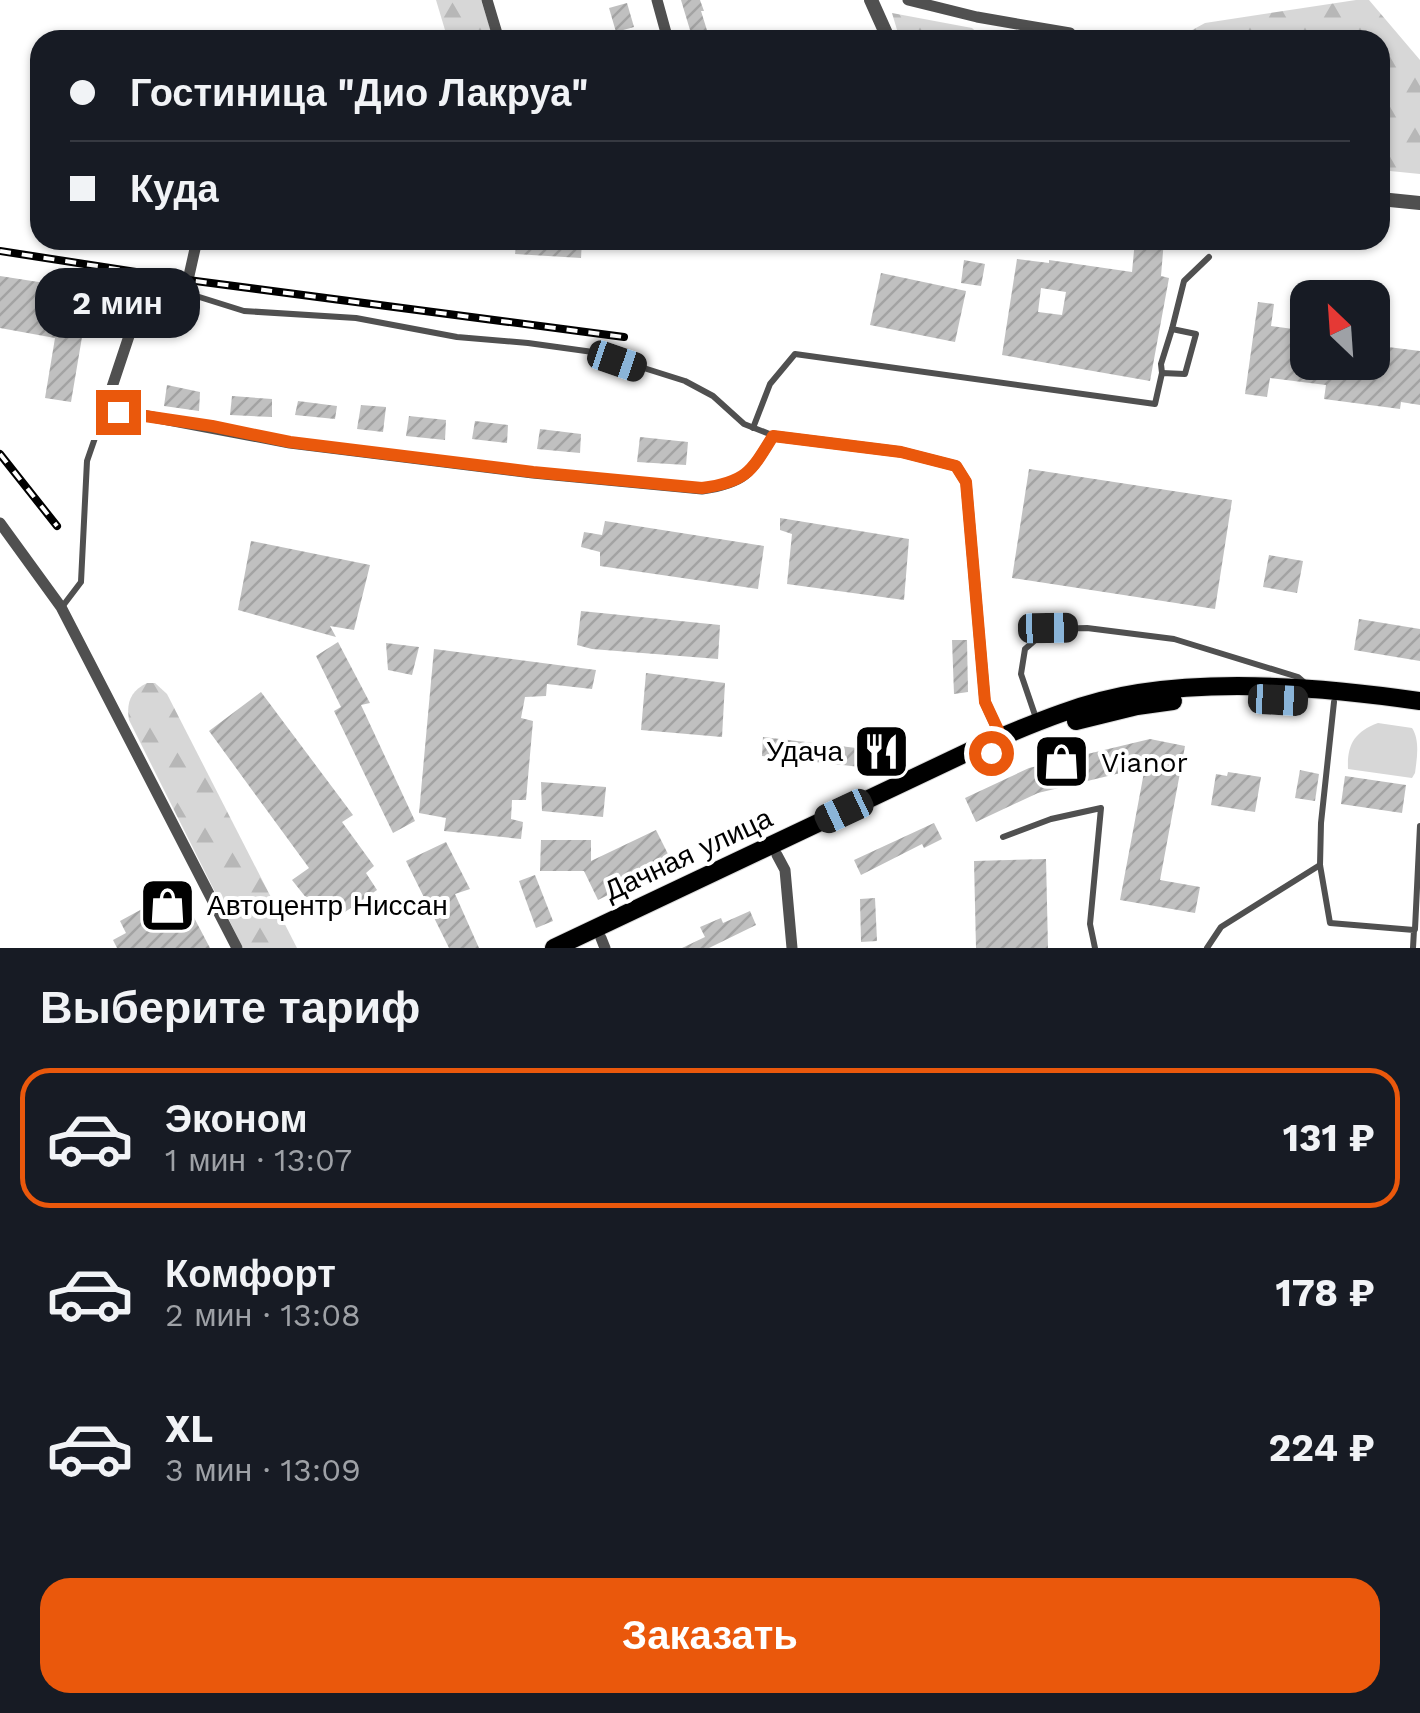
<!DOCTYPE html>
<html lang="ru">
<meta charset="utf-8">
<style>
body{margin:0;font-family:"Work Sans",sans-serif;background:#242831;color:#f1f3f6;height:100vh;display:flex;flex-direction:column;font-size:38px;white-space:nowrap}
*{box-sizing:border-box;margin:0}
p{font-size:32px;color:#9ea1a6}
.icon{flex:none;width:55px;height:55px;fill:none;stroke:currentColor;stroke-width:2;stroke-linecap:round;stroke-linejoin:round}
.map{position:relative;height:948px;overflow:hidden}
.drawer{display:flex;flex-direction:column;background:#171b24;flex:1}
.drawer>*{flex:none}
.guide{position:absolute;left:30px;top:30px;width:1360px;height:220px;border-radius:30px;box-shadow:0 2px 8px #0004;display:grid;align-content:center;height:220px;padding:0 40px;background:#171b24}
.needle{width:65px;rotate:335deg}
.controls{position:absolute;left:1290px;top:280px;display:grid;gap:20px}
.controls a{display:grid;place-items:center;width:100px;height:100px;border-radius:20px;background:#171b24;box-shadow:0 2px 8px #0004;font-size:50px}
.end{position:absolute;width:45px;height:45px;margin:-22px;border:12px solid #ea580c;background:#fff;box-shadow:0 0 0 5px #fff}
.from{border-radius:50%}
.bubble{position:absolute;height:70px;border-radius:30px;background:#171b24;box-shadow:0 2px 8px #0004;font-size:32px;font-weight:700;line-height:70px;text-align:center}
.car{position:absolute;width:30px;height:60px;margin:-30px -15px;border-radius:12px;box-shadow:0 0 8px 2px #0007;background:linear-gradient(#222 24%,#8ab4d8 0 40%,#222 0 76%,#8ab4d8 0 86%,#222 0)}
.guide b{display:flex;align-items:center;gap:35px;height:95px;font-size:38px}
.guide b+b{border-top:2px solid #363941}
.guide i{width:25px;height:25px;background:#f1f3f6}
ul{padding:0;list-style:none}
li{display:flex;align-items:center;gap:30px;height:140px;margin:0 20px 15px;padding:0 20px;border:5px solid transparent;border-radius:30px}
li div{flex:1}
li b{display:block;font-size:38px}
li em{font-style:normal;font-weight:700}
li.selected{border-color:#ea580c}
li>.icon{width:90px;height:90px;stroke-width:1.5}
h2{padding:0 40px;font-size:45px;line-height:120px}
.cta{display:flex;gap:20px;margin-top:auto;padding:20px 40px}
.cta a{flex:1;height:115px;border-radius:30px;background:#ea580c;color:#fff;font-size:40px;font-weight:700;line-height:115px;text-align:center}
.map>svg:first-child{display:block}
.grass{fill:#d7d7d7}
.forest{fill:url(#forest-firs)}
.building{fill:url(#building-hatch);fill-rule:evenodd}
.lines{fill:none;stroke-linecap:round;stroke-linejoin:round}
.primary-casing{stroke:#dbdbdb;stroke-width:20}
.service{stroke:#505050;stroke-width:6}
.minor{stroke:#505050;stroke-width:11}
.tertiary{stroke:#505050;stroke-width:14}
.primary{stroke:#000;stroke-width:18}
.rail-casing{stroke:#000;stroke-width:8}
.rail{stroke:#fff;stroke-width:4;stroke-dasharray:11;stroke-linecap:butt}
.route{stroke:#ea580c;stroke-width:12}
.labels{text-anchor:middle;stroke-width:8;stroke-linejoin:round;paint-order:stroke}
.poi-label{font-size:28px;fill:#000;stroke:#fff;text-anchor:start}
.street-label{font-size:28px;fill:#000;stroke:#fff}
</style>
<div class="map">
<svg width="1420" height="948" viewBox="0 0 1420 948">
<defs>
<pattern id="forest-firs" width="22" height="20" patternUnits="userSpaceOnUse" patternTransform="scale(2.5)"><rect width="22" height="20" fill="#d7d7d7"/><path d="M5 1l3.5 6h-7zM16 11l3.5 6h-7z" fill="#b7b7b7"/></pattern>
<pattern id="building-hatch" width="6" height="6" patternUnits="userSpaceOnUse" patternTransform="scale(2.5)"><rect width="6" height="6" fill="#c0c0c0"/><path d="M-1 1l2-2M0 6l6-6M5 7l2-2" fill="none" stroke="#a3a3a3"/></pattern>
</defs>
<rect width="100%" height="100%" fill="#fff"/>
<path class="grass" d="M 1378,723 L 1412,728 C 1420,740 1417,758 1415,773 L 1412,778 L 1348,769 C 1347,745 1354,732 1378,723 Z"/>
<g class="forest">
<path d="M 436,0 L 481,0 L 494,40 L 448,40 Z"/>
<path d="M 1356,0 L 1369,0 L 1420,60 L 1420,174 L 1380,170 L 1380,40 L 1174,40 L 1205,23 Z"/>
<path d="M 892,13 L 972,28 L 985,40 L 900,40 Z"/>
<path d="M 147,683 L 155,683 L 167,694 L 297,948 L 243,948 L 129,720 C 126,702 131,691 147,683 Z"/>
</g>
<g class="building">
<path d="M 681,0 L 700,0 L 704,11 L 701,11 L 710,40 L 693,40 Z"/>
<path d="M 627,3 L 634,27 L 616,32 L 609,8 Z"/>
<path d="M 517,240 L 582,240 L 581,258 L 515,254 Z"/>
<path d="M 1135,240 L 1164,240 L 1161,276 L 1169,278 L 1150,381 L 1002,355 L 1017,259 L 1049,263 L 1049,260 L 1132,272 ZM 1041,288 L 1066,292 L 1062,315 L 1038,312 Z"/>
<path d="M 964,260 L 985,264 L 981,286 L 961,283 Z"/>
<path d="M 881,273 L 966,291 L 955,342 L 870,325 Z"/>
<path d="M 0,276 L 90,290 L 71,402 L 45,398 L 55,338 L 0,328 Z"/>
<path d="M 1258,302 L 1274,304 L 1271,326 L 1308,331 L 1308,362 L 1372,362 L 1372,345 L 1420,351 L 1420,405 L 1401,402 L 1400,409 L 1324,399 L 1326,385 L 1270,378 L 1267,397 L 1245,394 Z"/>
<path d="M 167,385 L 200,392 L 199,411 L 164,406 Z"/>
<path d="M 232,396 L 272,399 L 272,417 L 230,415 Z"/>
<path d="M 298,401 L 337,406 L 335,419 L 295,415 Z"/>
<path d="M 361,405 L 386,407 L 383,432 L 357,429 Z"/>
<path d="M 409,416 L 446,420 L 445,440 L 406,436 Z"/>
<path d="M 475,421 L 508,425 L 507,443 L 472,439 Z"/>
<path d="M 540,429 L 581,434 L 580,453 L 537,449 Z"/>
<path d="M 640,437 L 688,442 L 686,465 L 637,462 Z"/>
<path d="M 1029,469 L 1232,500 L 1215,609 L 1012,578 Z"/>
<path d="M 780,518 L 909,539 L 904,600 L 787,584 L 792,534 L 780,530 Z"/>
<path d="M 605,521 L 764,546 L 758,589 L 600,566 L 600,552 L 581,547 L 584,532 L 602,535 Z"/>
<path d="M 251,541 L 370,565 L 354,630 L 330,626 L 336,637 L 238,610 Z"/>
<path d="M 1269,555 L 1303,561 L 1297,593 L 1263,587 Z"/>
<path d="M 581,611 L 720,625 L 718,659 L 592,649 L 577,645 Z"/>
<path d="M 1359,619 L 1420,629 L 1420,661 L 1354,650 Z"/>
<path d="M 952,640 L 967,640 L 968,692 L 954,694 Z"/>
<path d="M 338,642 L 370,703 L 361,705 L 415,821 L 393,833 L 334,711 L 341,707 L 316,656 Z"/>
<path d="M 386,643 L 419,647 L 412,675 L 388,670 Z"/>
<path d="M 434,649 L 596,670 L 592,689 L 547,684 L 546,696 L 525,697 L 521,718 L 533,721 L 526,800 L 512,800 L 511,819 L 523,822 L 521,839 L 444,831 L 446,818 L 419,813 Z"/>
<path d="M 646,673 L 725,683 L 722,737 L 641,730 Z"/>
<path d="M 261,692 L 353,815 L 342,822 L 374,866 L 366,873 L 377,890 L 342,914 L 331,897 L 315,909 L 292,880 L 309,868 L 209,731 Z"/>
<path d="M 763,737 L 882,751 L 878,769 L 762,756 Z"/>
<path d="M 1150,739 L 1185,746 L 1160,880 L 1200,887 L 1195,913 L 1120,900 L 1145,767 L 1038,793 L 976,822 L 965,798 L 1029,768 Z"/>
<path d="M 1300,770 L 1319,774 L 1315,801 L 1295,798 Z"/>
<path d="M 1228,772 L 1261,777 L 1255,812 L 1211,805 L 1216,774 L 1227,776 Z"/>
<path d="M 1345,776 L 1406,785 L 1402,813 L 1341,804 Z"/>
<path d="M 541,782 L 606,787 L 603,817 L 542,811 Z"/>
<path d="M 934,823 L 942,839 L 924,848 L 922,844 L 861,875 L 854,860 Z"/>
<path d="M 656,830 L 673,864 L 617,888 L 618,890 L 598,900 L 584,871 L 540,871 L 541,840 L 591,840 L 591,861 Z"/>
<path d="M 446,842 L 470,889 L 455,894 L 479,948 L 449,948 L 406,861 Z"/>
<path d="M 1046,859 L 1048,948 L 976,948 L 974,861 Z"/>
<path d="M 535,875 L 553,921 L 536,928 L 519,881 Z"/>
<path d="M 179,889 L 210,948 L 117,948 L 113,940 L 126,933 L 120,921 Z"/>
<path d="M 875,898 L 877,941 L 861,942 L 860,899 Z"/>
<path d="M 750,911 L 756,925 L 709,948 L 682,948 L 705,937 L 700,927 L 721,918 L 723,923 Z"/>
</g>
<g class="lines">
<defs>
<g id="primary">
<path d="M 1076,721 L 1137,706 L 1173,701"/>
<path d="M 554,948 L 987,743 C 1036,722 1086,701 1139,693 C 1228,679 1331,688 1420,701"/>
</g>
</defs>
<use href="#primary" class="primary-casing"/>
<g class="service">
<path d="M 177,290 L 244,311 L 356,318 L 457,337 L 528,343 L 593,352 L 685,381 L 713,396 L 744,424 L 772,435"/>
<path d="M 1162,373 L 1161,364 L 1172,329"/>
<path d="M 753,428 L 770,384 L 795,354 L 1155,404 L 1162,373 L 1185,374 L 1196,334 L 1172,329 L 1184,281 L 1209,257"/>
<path d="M 62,607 L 81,582 L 87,461 L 105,409"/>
<path d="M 1334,702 L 1321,823 L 1320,865 L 1330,923 L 1414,930 L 1413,948"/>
<path d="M 1037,721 L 1021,674 L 1025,649 L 1048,629 L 1087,628 L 1174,639 L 1298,677 L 1306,684"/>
<path d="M 1003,837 L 1051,819 L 1101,808 L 1090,924 L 1095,948"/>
<path d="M 1415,929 L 1420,826"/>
<path d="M 1207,948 L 1221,927 L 1320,865"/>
</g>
<g class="minor">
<path d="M 487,0 L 499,40"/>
<path d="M 657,0 L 668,40"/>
<path d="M 908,0 L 977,17 L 1070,33"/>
<path d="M 197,240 L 188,280 L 176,290 L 153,296 L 138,309 L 105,408 L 290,443 L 533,473 L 702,489 C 746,483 751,472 773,436 L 901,452 L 956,466 L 966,482 L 985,702 L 1001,737"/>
<path d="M 0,523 L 61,607 L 237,948"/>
<path d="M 777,855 L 785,870 L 792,948"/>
<path d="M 601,938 L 605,948"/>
</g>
<g class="tertiary">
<path d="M 871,0 L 889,40"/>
<path d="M 1380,199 L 1420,203"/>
</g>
<use href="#primary" class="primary"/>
<defs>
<g id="rail">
<path d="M 0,251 L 188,280 L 624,337"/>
<path d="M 0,454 L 57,526"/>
</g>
</defs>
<use href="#rail" class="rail-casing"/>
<use href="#rail" class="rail"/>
</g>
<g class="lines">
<path class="route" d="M 118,412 L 212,426 L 290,442 L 533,472 L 702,488 C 746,482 751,472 773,436 L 901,452 L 956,466 L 966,482 L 985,702 L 1006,747 L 991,753"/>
</g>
<defs>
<symbol id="restaurant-square" viewBox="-11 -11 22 22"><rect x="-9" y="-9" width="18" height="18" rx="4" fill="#000" stroke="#fff"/><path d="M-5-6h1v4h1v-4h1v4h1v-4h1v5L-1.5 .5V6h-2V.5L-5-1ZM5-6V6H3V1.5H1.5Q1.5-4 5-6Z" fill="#fff"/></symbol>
<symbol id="shop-square" viewBox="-11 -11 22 22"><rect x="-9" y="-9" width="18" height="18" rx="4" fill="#000" stroke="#fff"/><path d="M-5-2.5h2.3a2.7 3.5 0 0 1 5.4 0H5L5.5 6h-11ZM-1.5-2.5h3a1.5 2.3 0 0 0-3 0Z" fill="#fff"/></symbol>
</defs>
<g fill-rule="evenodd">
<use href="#restaurant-square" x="850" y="720" width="63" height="63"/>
<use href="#shop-square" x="1030" y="730" width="63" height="63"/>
<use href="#shop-square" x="136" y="874" width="63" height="63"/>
</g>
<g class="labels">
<g class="poi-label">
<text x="843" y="761" text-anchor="end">Удача</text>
<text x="1101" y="772">Vianor</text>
<text x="207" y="915">Автоцентр Ниссан</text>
</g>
<g class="street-label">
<text transform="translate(688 854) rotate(-25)" y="10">Дачная улица</text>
</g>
</g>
</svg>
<div class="controls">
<a><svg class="needle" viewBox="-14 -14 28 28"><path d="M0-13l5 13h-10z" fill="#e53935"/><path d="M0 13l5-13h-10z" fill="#9ea1a6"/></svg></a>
</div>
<i class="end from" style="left:991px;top:753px"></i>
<i class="end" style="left:118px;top:412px"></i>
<div class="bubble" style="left:35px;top:268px;width:165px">2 мин</div>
<i class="car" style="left:617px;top:361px;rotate:109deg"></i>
<i class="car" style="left:1048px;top:628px;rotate:89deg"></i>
<i class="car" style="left:1278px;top:700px;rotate:93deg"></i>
<i class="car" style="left:844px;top:811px;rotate:245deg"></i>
<div class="guide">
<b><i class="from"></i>Гостиница &quot;Дио Лакруа&quot;</b>
<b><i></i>Куда</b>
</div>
</div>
<section class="drawer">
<h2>Выберите тариф</h2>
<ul>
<li class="selected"><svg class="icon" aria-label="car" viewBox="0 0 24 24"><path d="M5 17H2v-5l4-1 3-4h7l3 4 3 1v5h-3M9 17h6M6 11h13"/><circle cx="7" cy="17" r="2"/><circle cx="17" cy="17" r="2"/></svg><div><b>Эконом</b><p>1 мин · 13:07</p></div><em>131 ₽</em></li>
<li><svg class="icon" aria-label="car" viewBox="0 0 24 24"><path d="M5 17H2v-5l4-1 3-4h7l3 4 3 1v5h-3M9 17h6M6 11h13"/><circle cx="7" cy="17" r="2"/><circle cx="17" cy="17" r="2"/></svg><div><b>Комфорт</b><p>2 мин · 13:08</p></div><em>178 ₽</em></li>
<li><svg class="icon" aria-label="car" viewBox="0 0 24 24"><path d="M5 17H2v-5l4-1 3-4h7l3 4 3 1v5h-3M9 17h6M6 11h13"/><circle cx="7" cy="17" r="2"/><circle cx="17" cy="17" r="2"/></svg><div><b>XL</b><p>3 мин · 13:09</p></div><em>224 ₽</em></li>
</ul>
<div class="cta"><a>Заказать</a></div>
</section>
